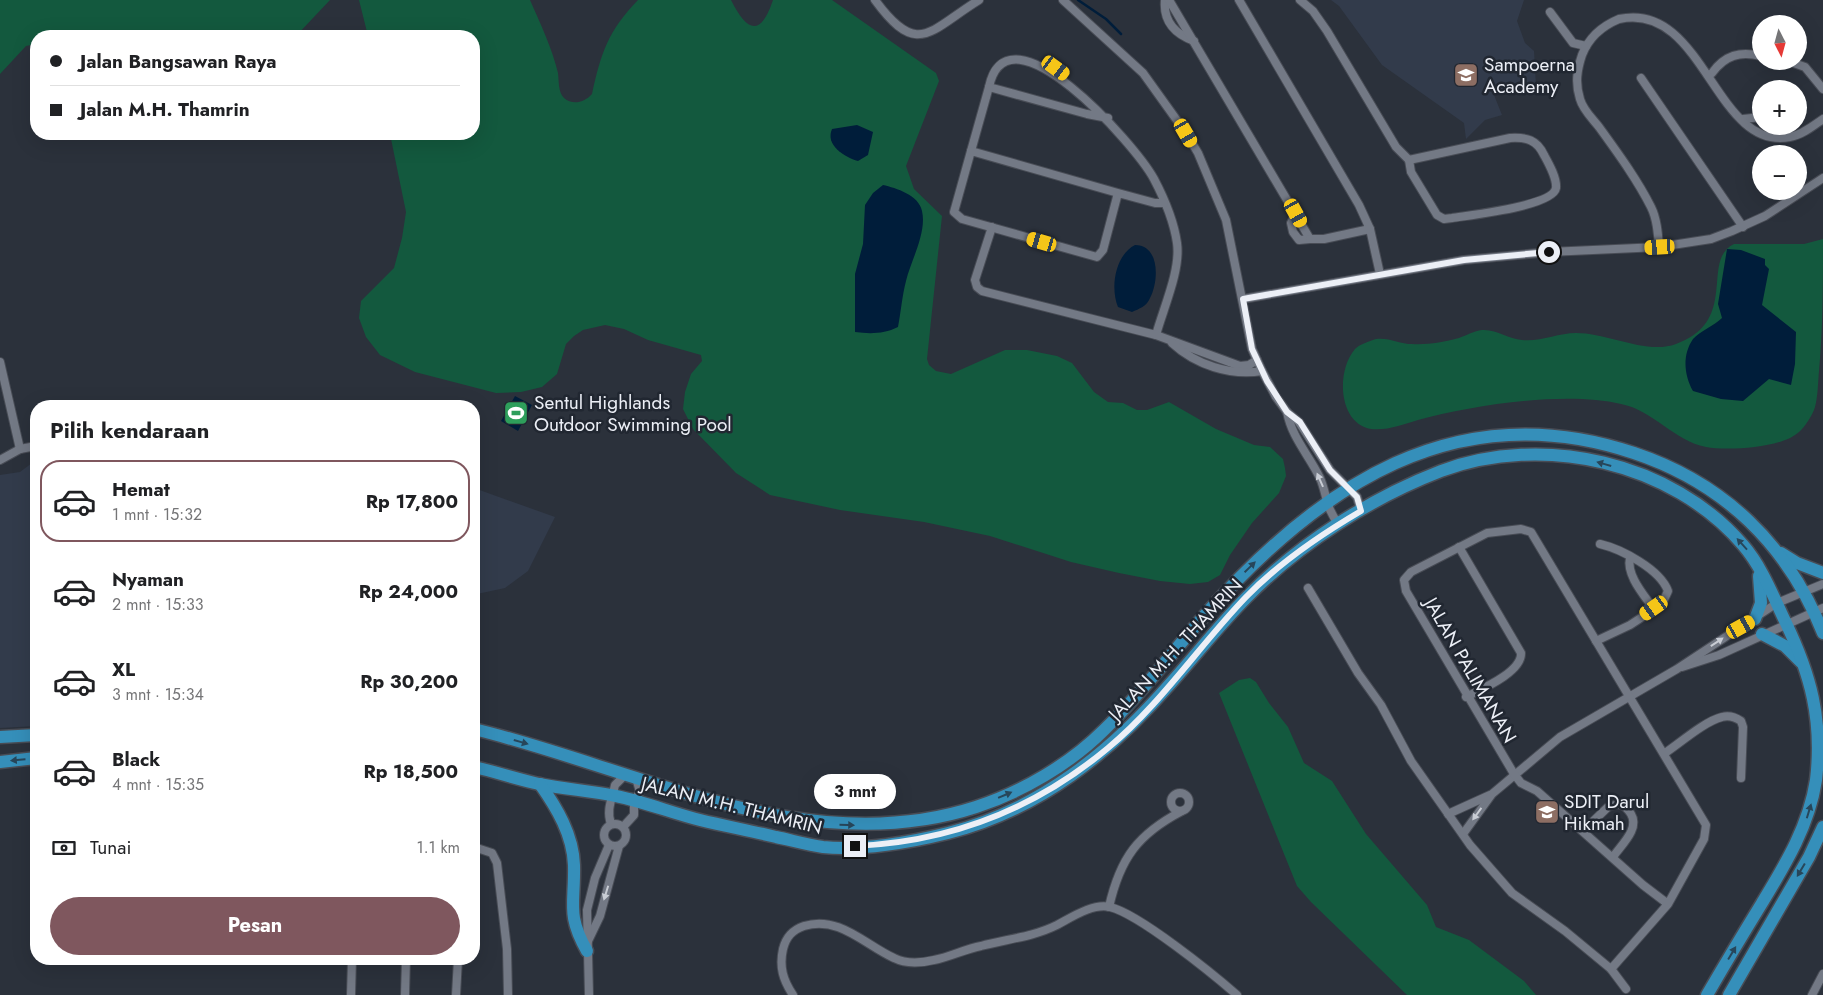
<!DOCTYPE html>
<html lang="id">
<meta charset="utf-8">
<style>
body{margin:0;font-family:Jost,sans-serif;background:#f6f6f6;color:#202124;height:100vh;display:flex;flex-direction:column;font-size:19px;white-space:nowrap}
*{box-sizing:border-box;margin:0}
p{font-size:16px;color:#757577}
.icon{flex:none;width:28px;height:28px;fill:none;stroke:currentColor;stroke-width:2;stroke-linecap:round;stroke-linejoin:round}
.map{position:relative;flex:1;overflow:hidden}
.panel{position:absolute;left:30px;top:400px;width:450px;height:565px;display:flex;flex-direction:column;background:#fff;border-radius:20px;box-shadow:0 5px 20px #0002}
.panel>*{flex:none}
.banner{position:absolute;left:30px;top:30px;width:450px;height:110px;border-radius:20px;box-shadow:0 5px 20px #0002;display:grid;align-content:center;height:110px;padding:0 20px;background:#fff}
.needle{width:32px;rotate:174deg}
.buttons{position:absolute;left:1752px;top:15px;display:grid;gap:10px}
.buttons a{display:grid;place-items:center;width:55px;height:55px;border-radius:50%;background:#fff;box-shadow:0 5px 20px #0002;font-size:25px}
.end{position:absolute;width:22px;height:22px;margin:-11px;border:6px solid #eceff6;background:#111;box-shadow:0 0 0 2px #111}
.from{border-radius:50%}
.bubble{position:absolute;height:35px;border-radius:18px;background:#fff;box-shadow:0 5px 20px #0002;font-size:16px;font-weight:700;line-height:35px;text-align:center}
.car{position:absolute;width:15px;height:30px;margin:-15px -8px;border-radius:6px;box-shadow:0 0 4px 1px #0007;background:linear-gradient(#f5c518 24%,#345 0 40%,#f5c518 0 76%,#345 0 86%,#f5c518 0)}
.banner b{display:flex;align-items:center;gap:18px;height:48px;font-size:19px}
.banner b+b{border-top:1px solid #e0e0e0}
.banner i{width:12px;height:12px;background:#202124}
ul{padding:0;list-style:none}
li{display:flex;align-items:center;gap:15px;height:82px;margin:0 10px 8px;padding:0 10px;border:2px solid transparent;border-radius:20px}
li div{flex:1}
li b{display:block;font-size:19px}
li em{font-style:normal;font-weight:700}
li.selected{border-color:#7f575e}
li>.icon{width:45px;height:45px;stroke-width:1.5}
h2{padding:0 20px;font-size:22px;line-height:60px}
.pay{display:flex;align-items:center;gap:12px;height:55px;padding:0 20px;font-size:19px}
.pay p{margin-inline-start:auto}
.primary-button{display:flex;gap:10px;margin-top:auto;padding:10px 20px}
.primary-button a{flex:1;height:58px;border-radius:30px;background:#7f575e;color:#fff;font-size:20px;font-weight:700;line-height:58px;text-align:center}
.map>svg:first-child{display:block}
.built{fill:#323b4b}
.green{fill:#13593e}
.water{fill:#001d3a}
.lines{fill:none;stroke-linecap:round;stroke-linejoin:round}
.stream{stroke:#001d3a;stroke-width:2.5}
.minor-casing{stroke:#484c55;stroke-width:10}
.primary-casing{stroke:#484c55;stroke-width:15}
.minor{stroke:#737985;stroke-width:8}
.primary{stroke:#358fba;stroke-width:12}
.oneway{fill:#27465a}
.oneway2{fill:#c8ccd4}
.route{stroke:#eceff6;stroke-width:6}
.labels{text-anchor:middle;stroke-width:5;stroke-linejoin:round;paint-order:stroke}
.poi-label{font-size:19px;fill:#eceff6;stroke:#212731;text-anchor:start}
.street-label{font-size:19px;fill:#eceff6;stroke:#212731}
</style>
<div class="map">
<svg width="1823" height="995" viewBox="0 0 1823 995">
<rect width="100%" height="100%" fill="#2b313b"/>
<g class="built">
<path d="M 1331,0 L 1524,0 L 1517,21 L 1525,43 L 1534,51 L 1536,86 L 1494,95 L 1502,115 L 1485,120 L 1466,139 L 1464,123 L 1382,65 L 1339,6 Z"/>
<path d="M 36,460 L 36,726 L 0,728 L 0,475 L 20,472 Z"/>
<path d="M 474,488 L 555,517 L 528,571 L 505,588 L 477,594 L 474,594 Z"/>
</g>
<g class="green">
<path d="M 0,0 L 330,0 L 296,36 L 36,36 L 36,44 L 26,46 L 0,74 Z"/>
<path d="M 359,0 L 530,0 C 540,23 552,48 558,73 C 559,81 558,92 564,98 C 573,106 585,102 592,94 C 601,53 608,31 638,0 L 731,0 C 746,30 760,39 773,0 L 832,0 L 936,73 L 939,81 L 906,166 L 914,189 L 942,216 L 927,359 L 929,365 L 936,371 L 951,374 L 1005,350 L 1027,350 L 1057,356 L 1072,363 L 1094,392 L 1108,402 L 1123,403 L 1137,410 L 1147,410 L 1169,402 L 1216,429 L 1254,445 L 1270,447 L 1283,459 L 1285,468 L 1286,476 L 1279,493 L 1252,523 L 1230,555 L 1220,575 L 1208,582 L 1190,584 L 1160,581 L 1119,573 L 1071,562 L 990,536 L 924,522 L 840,510 L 770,495 L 736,473 L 693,429 L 683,409 L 685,392 L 691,374 L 702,361 L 701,355 L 648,340 L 624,329 L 605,325 L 583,330 L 574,336 L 566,344 L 557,374 L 542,387 L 521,392 L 496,393 L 415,372 L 380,355 L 366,337 L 359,318 L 361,301 L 394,268 L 402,238 L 406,212 L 390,134 L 474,134 L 474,36 L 368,36 Z"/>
<path d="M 1823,239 C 1823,283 1823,327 1819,371 C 1818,382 1818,396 1815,407 C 1813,414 1805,427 1799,432 C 1782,448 1728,451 1706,447 C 1674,441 1653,410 1621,404 C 1565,391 1474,405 1418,420 C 1404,424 1387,431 1371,429 C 1338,423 1336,371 1355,349 C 1360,344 1370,341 1376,339 C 1388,337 1400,344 1412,344 C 1427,345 1444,342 1459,338 C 1467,335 1474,331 1482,330 C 1497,329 1508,339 1522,340 C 1540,342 1558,333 1576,333 C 1608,333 1647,355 1676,344 C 1740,321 1700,260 1734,244 L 1804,244 Z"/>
<path d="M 1250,678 L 1256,682 L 1269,703 L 1288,727 L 1304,763 L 1332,781 L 1366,834 L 1427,905 L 1436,927 L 1469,940 L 1524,981 L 1536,995 L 1407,995 L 1311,902 L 1297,886 L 1219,693 L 1239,680 Z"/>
</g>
<g class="water">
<path d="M 857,125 L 873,132 L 868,155 L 858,161 C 844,157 825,145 832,129 Z"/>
<path d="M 883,185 C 896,188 919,195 922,211 C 927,233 911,260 906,281 C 902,296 901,312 898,327 C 884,334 870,334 855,332 L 855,274 L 863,244 L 865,205 L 873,193 Z"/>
<path d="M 1135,245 C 1160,245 1159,281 1150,298 C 1147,306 1139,309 1132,312 L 1118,307 C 1110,288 1115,255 1135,245 Z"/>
<path d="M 1727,249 L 1741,250 L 1765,259 L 1765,265 L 1769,269 L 1762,305 L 1796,332 L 1795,364 L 1791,385 L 1769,379 L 1743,401 L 1721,399 L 1693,391 C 1684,375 1682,355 1693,339 C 1700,331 1714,326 1722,318 L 1718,304 Z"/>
<path d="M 515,396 L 532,405 L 518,431 L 501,421 Z"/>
</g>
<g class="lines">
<path class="stream" d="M 1078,0 L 1106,19 L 1121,34"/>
<defs>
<g id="minor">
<path d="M 875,0 C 918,59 930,30 979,0"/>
<path d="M 1063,0 L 1143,73 L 1186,133 L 1198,153 L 1226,220 L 1252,349 L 1262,371 L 1276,397 L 1287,412 L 1299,422 L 1330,470 L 1357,497 L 1361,511"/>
<path d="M 1165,0 C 1163,21 1175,34 1194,41"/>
<path d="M 1169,0 L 1310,239 L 1299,240 L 1293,232 L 1291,223 L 1296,213"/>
<path d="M 1239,0 L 1359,205 L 1370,229 L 1380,274"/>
<path d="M 1300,0 L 1313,11 L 1327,31 L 1396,147 L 1409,160"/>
<path d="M 1550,12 L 1573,43 L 1586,46"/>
<path d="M 1788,61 L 1805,67 L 1823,89"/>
<path d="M 1712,73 C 1725,55 1740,51 1761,56"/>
<path d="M 1641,78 L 1743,227"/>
<path d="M 1108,118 L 1087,114 L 989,87 C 1007,0 1135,144 1154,179 C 1164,198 1174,222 1177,243 C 1181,270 1163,309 1156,335"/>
<path d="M 1743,119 L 1761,117"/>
<path d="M 1510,138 C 1527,137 1537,140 1544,155 C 1549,164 1557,178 1556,188 C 1553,206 1470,215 1452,218 L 1444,219 L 1437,215 L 1411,172 L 1409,160 Z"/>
<path d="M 971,151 L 989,87"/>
<path d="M 1118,193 L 1103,250 L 1097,257 L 962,219 L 954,212 L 971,151 L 1118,193 L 1155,203 L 1164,203"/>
<path d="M 992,227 L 975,280 L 977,287 L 982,291 L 1156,335 L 1240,366 L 1249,365 L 1257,360"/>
<path d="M 1310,239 L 1324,239 L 1370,229"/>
<path d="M 1659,247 C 1658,234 1657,219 1651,207 C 1637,179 1617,152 1599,127 C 1592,118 1583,110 1580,99 C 1575,83 1577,70 1582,55 C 1589,37 1602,26 1619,19 C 1704,0 1715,152 1790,137 C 1802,135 1813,126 1823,119"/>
<path d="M 1243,299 L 1464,260 L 1549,252 L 1659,247 L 1711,239 L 1732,231 L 1765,216 L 1823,178"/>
<path d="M 1172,343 C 1196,365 1230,376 1262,371"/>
<path d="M 0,362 L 20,449"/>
<path d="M 1287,412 C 1292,438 1309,455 1320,478 C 1327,494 1326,510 1339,524"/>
<path d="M 0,460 L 20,449 L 36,446"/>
<path d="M 1459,547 L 1521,653 C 1522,672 1482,689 1466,697"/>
<path d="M 1630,558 C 1626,575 1644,595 1653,608"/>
<path d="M 1308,588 L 1358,673 L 1381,705 L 1411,761 L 1470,845 L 1512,893 L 1565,931 L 1611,969 L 1626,989"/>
<path d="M 1596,641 L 1630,625 L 1662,604 L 1668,591 C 1660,569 1621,549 1600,544"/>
<path d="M 1682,667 L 1719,655 L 1823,608"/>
<path d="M 1665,753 C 1680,743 1705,721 1722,717 C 1729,715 1735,717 1741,721 L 1743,727 L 1741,778"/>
<circle cx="1180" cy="802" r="9"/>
<path d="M 1448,814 L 1490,795"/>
<circle cx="615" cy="835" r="11"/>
<path d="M 611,824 C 606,810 612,799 615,785 L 626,774"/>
<path d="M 623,827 L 634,815 L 634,801 L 640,792 L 636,778"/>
<path d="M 1583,831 L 1608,807 L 1618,804 C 1624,805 1628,809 1631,814 C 1640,829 1621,845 1613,857"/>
<path d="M 1463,834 L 1492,794 L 1560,737 L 1677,669 L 1777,603 L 1823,584"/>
<path d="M 474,847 L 492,853 L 497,863 L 507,949 L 508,995"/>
<path d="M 1109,907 C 1120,858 1138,834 1182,811"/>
<path d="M 588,941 L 600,916 L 619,846"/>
<path d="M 1611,969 L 1668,904 L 1704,839 L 1706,825 L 1531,532 L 1521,529 L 1487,533 L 1411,572 L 1404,580 L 1406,591 L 1514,774 L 1521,783 L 1537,791 L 1643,885 L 1668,904"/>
<path d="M 351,995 L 352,959"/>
<path d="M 405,995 L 406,959"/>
<path d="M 456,995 L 458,959"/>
<path d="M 589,995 L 587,910 L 595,878 L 609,845"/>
<path d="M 793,995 C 783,980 779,967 783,949 C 786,937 792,930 804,926 C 839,915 865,945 894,958 C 906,964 921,963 934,960 C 950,957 965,949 981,946 C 1007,939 1033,937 1057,925 C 1072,917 1093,903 1110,907 C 1139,914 1213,974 1237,995"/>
<path d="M 1812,995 L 1823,974"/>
</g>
<g id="primary">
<path d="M 1781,553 L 1797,563 L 1823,573"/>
<path d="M 1755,619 L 1761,603 L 1759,576"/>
<path d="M 1762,634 L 1785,646 L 1801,662"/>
<path d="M 474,729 C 635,768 808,862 976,807 C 1022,792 1070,764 1104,730 C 1140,695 1171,654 1204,616 C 1319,486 1455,393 1634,453 C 1724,483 1788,545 1823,633"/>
<path d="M 0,737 L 36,735"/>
<path d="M 0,762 L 36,758"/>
<path d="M 474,767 C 496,772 517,779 539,784 C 565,789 591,791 616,796 C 645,802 672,813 700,820 C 725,826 751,831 776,837 C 791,840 808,845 823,847 C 861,851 912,842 948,833 C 1039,810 1110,753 1170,684 C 1196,655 1220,624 1247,597 C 1300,543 1371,498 1441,471 C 1543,433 1672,462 1743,545 C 1762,567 1773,596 1785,621 C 1811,675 1823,720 1816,780 C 1809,826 1785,865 1762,903 C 1743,934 1725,964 1707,995"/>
<path d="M 540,784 C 557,808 573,835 574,865 C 575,904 566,914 587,951"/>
<path d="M 1729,995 L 1809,857 L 1823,827"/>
</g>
</defs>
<use href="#minor" class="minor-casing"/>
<use href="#primary" class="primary-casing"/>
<use href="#minor" class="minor"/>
<use href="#primary" class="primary"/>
</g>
<defs><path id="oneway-solid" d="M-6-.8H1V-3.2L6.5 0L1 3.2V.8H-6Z" transform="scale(1.25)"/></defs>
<g class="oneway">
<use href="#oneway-solid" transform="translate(1604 464) rotate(-164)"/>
<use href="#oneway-solid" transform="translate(1742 544) rotate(-132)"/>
<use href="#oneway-solid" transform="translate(1250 567) rotate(-44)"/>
<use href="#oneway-solid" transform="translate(521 742) rotate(16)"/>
<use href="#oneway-solid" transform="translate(18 760) rotate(175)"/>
<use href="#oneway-solid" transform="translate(1005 795) rotate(-23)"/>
<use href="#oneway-solid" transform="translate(1809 811) rotate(-73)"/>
<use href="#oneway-solid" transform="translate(847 825) rotate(1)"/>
<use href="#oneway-solid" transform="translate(1801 870) rotate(121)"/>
<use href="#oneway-solid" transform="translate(1732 953) rotate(-59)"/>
</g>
<g class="oneway2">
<use href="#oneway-solid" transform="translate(1320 480) rotate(-114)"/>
<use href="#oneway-solid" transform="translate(1717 642) rotate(-34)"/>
<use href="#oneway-solid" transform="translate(1477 814) rotate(126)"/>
<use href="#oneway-solid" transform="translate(606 893) rotate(107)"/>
</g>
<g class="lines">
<path class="route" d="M 855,846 C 950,842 1035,809 1108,748 C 1160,705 1199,646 1246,597 C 1279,563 1320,535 1361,511 L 1357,497 L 1330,470 L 1300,422 L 1287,412 L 1267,381 L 1252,349 L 1243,299 L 1464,260 L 1549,252"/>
</g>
<defs>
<symbol id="school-square" viewBox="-11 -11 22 22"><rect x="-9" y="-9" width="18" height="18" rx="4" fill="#8d6e63" stroke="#212731"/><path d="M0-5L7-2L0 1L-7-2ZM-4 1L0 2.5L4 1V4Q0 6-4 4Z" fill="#fff"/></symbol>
<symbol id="stadium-square" viewBox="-11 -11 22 22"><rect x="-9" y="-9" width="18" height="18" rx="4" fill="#2e9e5b" stroke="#212731"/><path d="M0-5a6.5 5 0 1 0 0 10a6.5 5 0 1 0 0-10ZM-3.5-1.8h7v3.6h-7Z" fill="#fff"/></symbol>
</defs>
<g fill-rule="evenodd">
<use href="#school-square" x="1452" y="61" width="28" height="28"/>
<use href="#stadium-square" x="502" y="399" width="28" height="28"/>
<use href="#school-square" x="1533" y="798" width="28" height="28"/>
</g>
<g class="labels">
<g class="poi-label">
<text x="1484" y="71">Sampoerna<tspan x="1484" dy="22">Academy</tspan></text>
<text x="534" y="409">Sentul Highlands<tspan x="534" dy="22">Outdoor Swimming Pool</tspan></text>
<text x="1564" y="808">SDIT Darul<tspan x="1564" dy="22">Hikmah</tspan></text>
</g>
<g class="street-label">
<text transform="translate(1175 649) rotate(-47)" y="7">JALAN M.H. THAMRIN</text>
<text transform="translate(1471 670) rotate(60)" y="7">JALAN PALIMANAN</text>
<text transform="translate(732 805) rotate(14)" y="7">JALAN M.H. THAMRIN</text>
</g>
</g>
</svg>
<div class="buttons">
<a><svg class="needle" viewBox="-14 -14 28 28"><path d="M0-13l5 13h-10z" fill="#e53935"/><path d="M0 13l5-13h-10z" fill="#757577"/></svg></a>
<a>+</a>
<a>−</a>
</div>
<i class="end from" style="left:1549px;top:252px"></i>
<i class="end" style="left:855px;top:846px"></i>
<div class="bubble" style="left:814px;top:774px;width:82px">3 mnt</div>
<i class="car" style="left:1056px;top:68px;rotate:126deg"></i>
<i class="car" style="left:1186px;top:133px;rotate:150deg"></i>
<i class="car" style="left:1296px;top:213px;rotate:151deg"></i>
<i class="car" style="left:1042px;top:242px;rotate:286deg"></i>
<i class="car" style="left:1660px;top:247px;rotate:267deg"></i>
<i class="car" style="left:1654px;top:608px;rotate:235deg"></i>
<i class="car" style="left:1741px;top:627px;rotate:61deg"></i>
<div class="banner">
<b><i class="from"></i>Jalan Bangsawan Raya</b>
<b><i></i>Jalan M.H. Thamrin</b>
</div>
<section class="panel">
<h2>Pilih kendaraan</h2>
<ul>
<li class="selected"><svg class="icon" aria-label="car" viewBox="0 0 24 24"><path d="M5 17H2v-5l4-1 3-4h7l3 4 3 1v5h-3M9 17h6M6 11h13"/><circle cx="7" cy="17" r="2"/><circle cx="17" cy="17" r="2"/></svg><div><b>Hemat</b><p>1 mnt · 15:32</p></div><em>Rp 17,800</em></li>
<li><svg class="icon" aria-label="car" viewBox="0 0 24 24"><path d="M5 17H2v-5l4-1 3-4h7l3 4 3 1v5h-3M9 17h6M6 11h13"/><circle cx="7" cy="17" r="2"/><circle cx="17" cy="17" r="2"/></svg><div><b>Nyaman</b><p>2 mnt · 15:33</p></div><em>Rp 24,000</em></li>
<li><svg class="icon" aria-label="car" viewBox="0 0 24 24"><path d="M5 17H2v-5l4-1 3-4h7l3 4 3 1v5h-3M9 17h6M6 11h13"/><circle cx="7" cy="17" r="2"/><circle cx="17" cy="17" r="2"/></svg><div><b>XL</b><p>3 mnt · 15:34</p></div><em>Rp 30,200</em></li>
<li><svg class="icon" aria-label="car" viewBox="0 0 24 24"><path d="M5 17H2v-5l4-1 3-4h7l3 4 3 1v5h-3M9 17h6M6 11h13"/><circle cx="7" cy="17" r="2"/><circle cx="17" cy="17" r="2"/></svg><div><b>Black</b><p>4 mnt · 15:35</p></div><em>Rp 18,500</em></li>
</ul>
<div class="pay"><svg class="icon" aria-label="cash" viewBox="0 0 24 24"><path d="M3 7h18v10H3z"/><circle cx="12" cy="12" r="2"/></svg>Tunai<p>1.1 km</p></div>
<div class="primary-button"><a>Pesan</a></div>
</section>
</div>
